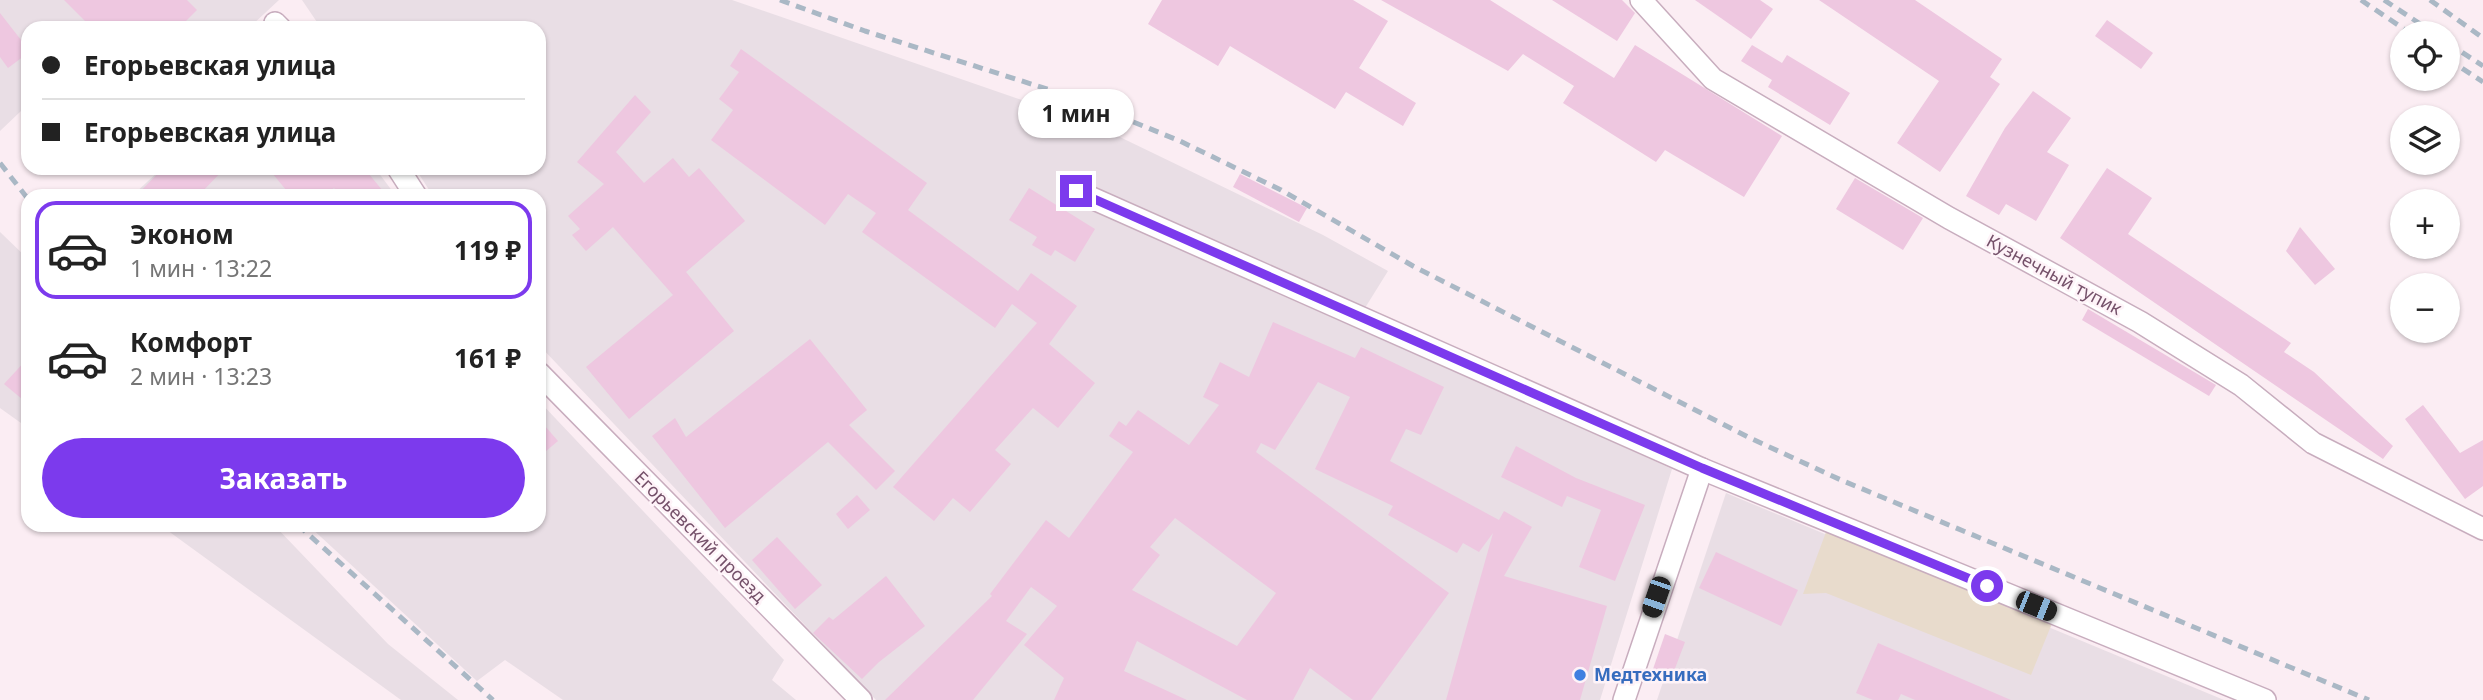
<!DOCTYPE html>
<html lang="ru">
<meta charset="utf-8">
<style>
body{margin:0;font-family:"Noto Sans",sans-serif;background:#f2f2f2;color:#222;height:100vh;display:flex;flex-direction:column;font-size:26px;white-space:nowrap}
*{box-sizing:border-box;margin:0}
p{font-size:23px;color:#767676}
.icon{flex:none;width:38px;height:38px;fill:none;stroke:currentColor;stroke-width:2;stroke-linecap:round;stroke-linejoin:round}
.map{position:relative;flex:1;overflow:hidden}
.side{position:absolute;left:21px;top:189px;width:525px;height:343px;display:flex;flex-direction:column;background:#fff;border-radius:21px;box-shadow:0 2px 5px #0004}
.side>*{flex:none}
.hud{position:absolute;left:21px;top:21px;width:525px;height:154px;border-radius:21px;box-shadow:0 2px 5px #0004;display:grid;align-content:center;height:154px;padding:0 21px;background:#fff}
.controls{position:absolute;left:2390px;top:21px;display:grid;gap:14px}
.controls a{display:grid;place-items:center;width:70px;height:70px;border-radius:50%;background:#fff;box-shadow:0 2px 5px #0004;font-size:35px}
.end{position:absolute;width:32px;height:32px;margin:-16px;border:9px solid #7c3aed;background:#fff;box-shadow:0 0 0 4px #fff}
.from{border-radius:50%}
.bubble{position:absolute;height:49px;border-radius:24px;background:#fff;box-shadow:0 2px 5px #0004;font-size:23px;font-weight:700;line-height:49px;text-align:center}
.car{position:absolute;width:21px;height:42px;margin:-21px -10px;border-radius:9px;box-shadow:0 0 5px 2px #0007;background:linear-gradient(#222 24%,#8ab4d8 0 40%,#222 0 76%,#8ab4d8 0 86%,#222 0)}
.hud b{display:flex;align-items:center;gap:24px;height:66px;font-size:26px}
.hud b+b{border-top:2px solid #e0e0e0}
.hud i{width:18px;height:18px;background:#222}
ul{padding:12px 0 0;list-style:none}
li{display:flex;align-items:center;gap:21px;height:98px;margin:0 14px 10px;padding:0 7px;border:4px solid transparent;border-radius:21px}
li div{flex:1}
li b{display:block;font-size:26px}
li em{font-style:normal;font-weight:700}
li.active{border-color:#7c3aed}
li>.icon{width:63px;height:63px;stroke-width:1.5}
.cta{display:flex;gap:14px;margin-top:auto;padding:14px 21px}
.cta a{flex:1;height:80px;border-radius:42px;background:#7c3aed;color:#fff;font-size:28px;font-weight:700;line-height:80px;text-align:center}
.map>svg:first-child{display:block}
.industrial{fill:#e9dee5}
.green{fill:#e8dbcc}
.building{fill:#eec7e0;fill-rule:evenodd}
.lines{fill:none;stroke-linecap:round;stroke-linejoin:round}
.minor-casing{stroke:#c8adbe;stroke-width:24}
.minor{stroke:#fff;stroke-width:21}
.rail{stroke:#aab8c5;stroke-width:5;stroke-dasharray:10 7;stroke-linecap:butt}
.route{stroke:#7c3aed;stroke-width:9}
.shop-dot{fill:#3f7fe0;stroke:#fef3f8;stroke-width:2.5}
.labels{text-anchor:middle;stroke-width:5;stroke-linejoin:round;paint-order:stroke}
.street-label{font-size:18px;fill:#75516a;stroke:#fef3f8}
.shop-label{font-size:18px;font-weight:bold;fill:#366cbe;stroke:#fef3f8;text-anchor:start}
</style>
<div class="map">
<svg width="2483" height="700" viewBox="0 0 2483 700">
<rect width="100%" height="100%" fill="#fbedf3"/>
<g class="industrial">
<path d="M 0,0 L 279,0 L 249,28 L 28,28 L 28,119 L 21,111 L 0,131 Z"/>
<path d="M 302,0 L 732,0 L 1097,126 L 1323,235 L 1388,271 L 1355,324 L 1672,469 L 1600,700 L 876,700 L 539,345 L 539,196 L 433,196 L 415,168 L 539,168 L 539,28 L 321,28 Z"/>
<path d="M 162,168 L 375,168 L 396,196 L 132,196 Z"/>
<path d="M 0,232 L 28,259 L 28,428 L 0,408 Z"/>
<path d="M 539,401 L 784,660 L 772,680 L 796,700 L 563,700 L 505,660 L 477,681 L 308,525 L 539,525 Z"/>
<path d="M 1726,493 L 2224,700 L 1657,700 Z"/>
<path d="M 160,525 L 274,525 L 388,644 L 458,700 L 401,700 Z"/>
</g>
<path class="green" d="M 1826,532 L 2053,621 L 2031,675 L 1826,593 L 1803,594 Z"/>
<g class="building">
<path d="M 64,0 L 187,0 L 197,10 L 179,28 L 92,28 Z"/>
<path d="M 1162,0 L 1353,0 L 1388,21 L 1359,68 L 1416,103 L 1403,126 L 1346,92 L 1335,109 L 1230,46 L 1218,66 L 1148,24 Z"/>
<path d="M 1381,0 L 1490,0 L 1614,78 L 1635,45 L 1782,136 L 1744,197 L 1665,150 L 1656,162 L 1563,103 L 1574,86 L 1523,54 L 1508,71 Z"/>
<path d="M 1552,0 L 1622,0 L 1635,13 L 1617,41 Z"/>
<path d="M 1695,0 L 1760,0 L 1773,9 L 1751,39 Z"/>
<path d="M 1819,0 L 1915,0 L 2002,59 L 1990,77 L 2000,84 L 1940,172 L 1897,143 L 1939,81 Z"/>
<path d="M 0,13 L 28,49 L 28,53 L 8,68 L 0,57 Z"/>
<path d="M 2107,20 L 2153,53 L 2141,69 L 2095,36 Z"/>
<path d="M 1752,45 L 1782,63 L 1787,55 L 1850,93 L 1830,125 L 1768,87 L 1772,80 L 1741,61 Z"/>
<path d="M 741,49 L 927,183 L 908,210 L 1018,291 L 1031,273 L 1077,306 L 1049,344 L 1095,383 L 1058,428 L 1033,408 L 995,450 L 1011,464 L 970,512 L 953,498 L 934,521 L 893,487 L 1037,323 L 1012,304 L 995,328 L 862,232 L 876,213 L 848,194 L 825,225 L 711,140 L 733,110 L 719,99 L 739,72 L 730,66 Z"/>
<path d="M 2033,91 L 2071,118 L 2047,152 L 2069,165 L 2036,221 L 2006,204 L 1999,215 L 1966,196 L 2005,128 Z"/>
<path d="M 635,95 L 651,112 L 616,152 L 644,183 L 673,158 L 689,177 L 699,168 L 745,221 L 686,272 L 734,331 L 629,419 L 586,367 L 673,295 L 613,227 L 586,251 L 572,235 L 580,229 L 568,216 L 604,184 L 577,162 Z"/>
<path d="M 163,168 L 225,168 L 198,196 L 136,196 Z"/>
<path d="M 268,168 L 364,168 L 387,196 L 341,196 L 334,188 L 324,196 L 291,196 Z"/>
<path d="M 2107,168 L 2152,198 L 2128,234 L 2291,343 L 2284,352 L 2314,372 L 2393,446 L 2383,459 L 2060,238 Z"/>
<path d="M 1240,174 L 1307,208 L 1299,222 L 1233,187 Z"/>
<path d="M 1855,178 L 1923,218 L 1903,250 L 1836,209 Z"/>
<path d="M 1029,188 L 1095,229 L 1075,262 L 1055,250 L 1051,256 L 1032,245 L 1037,237 L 1009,220 Z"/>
<path d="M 2300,227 L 2335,269 L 2315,285 L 2286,251 Z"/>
<path d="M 2088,309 L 2216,385 L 2209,396 L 2082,320 Z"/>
<path d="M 1273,322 L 1355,358 L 1361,347 L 1444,387 L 1421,435 L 1406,429 L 1390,461 L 1499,520 L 1504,511 L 1532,527 L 1504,576 L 1607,606 L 1580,700 L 1446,700 L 1493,533 L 1479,552 L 1463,543 L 1457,553 L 1388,515 L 1393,506 L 1315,469 L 1350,397 L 1318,382 L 1275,450 L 1261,443 L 1256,452 L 1449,593 L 1371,700 L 1353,700 L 1310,668 L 1293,700 L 1247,700 L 1137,641 L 1124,671 L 1187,700 L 1054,700 L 1064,678 L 1024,645 L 1057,606 L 1031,587 L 1006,621 L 1027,634 L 973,700 L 885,700 L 992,596 L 990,594 L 1046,520 L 1069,538 L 1133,452 L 1109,436 L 1119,421 L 1126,426 L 1138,410 L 1189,445 L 1219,405 L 1203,397 L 1220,362 L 1249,377 ZM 1175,518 L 1276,593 L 1237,646 L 1132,590 L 1160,555 L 1150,547 Z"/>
<path d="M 810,339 L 867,410 L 849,425 L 895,471 L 876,490 L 828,442 L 725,528 L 652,436 L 675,418 L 686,437 Z"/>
<path d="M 28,358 L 28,404 L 4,384 Z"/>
<path d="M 2423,405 L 2460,453 L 2483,440 L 2483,486 L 2465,499 L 2405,419 Z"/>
<path d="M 539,419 L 558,441 L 539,457 Z"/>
<path d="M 1516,446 L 1576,478 L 1645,505 L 1615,581 L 1579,567 L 1601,510 L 1567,496 L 1562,507 L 1501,477 Z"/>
<path d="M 857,495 L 870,510 L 848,529 L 836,514 Z"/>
<path d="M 777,537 L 822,585 L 795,609 L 752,560 Z"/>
<path d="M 1716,552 L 1798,590 L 1781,626 L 1699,588 Z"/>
<path d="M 886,576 L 925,626 L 879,662 L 862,679 L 813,633 L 829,617 L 833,620 Z"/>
<path d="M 1665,634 L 1685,642 L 1671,679 L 1652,672 Z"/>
<path d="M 1878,643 L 2011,700 L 1915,700 L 1901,694 L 1898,700 L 1873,700 L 1856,693 Z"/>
</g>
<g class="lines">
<defs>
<g id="minor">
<path d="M 1641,0 L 1713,79 L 1949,218 L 2140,322 L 2241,385 L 2313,443 L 2483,529"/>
<path d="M 275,23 L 280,28"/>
<path d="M 398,168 L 416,196"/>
<path d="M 1076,191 L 1702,469 L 2265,700"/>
<path d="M 539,373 L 861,700"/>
<path d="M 1624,700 L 1702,469"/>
</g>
</defs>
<use href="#minor" class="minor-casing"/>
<use href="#minor" class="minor"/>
<g class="rail">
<path d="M 780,0 L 865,31 L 1072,97 L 1180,141 L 1281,190 L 1413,266 L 1750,438 L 1841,480 L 2369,700"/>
<path d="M 2361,0 L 2410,33"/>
<path d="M 2384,0 L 2434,33"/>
<path d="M 2430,0 L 2483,38"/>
<path d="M 2448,43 L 2483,66"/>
<path d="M 2448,59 L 2483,82"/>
<path d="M 0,163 L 28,199"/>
<path d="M 298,525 L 493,700"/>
</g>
</g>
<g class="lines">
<path class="route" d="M 1076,191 L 1702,468 L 1987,586"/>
</g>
<circle class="shop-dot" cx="1580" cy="675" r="7"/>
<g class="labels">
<g class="street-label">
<text transform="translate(2054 275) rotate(28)" y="6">Кузнечный тупик</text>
<text transform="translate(700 537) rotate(45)" y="6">Егорьевский проезд</text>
</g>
<g class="shop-label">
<text x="1594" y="681">Медтехника</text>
</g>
</g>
</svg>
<div class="controls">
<a><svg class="icon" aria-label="locate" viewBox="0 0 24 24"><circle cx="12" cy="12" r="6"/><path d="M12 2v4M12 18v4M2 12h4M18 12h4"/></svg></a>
<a><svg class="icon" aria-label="layers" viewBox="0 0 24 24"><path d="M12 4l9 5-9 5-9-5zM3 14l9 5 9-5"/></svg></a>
<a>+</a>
<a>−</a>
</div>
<i class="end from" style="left:1987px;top:586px"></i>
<i class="end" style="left:1076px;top:191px"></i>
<div class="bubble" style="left:1018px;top:89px;width:116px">1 мин</div>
<i class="car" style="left:1656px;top:597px;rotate:199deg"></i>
<i class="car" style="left:2036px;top:606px;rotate:112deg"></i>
<div class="hud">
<b><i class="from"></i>Егорьевская улица</b>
<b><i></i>Егорьевская улица</b>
</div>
<section class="side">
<ul>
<li class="active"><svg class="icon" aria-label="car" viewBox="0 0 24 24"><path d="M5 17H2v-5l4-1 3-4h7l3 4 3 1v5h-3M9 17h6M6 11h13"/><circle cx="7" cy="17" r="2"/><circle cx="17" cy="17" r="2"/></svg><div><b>Эконом</b><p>1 мин · 13:22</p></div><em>119 ₽</em></li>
<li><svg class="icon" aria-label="car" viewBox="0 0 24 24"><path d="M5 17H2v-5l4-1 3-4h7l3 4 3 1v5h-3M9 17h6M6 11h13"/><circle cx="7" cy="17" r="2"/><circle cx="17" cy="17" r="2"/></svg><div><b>Комфорт</b><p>2 мин · 13:23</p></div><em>161 ₽</em></li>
</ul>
<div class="cta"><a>Заказать</a></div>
</section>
</div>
